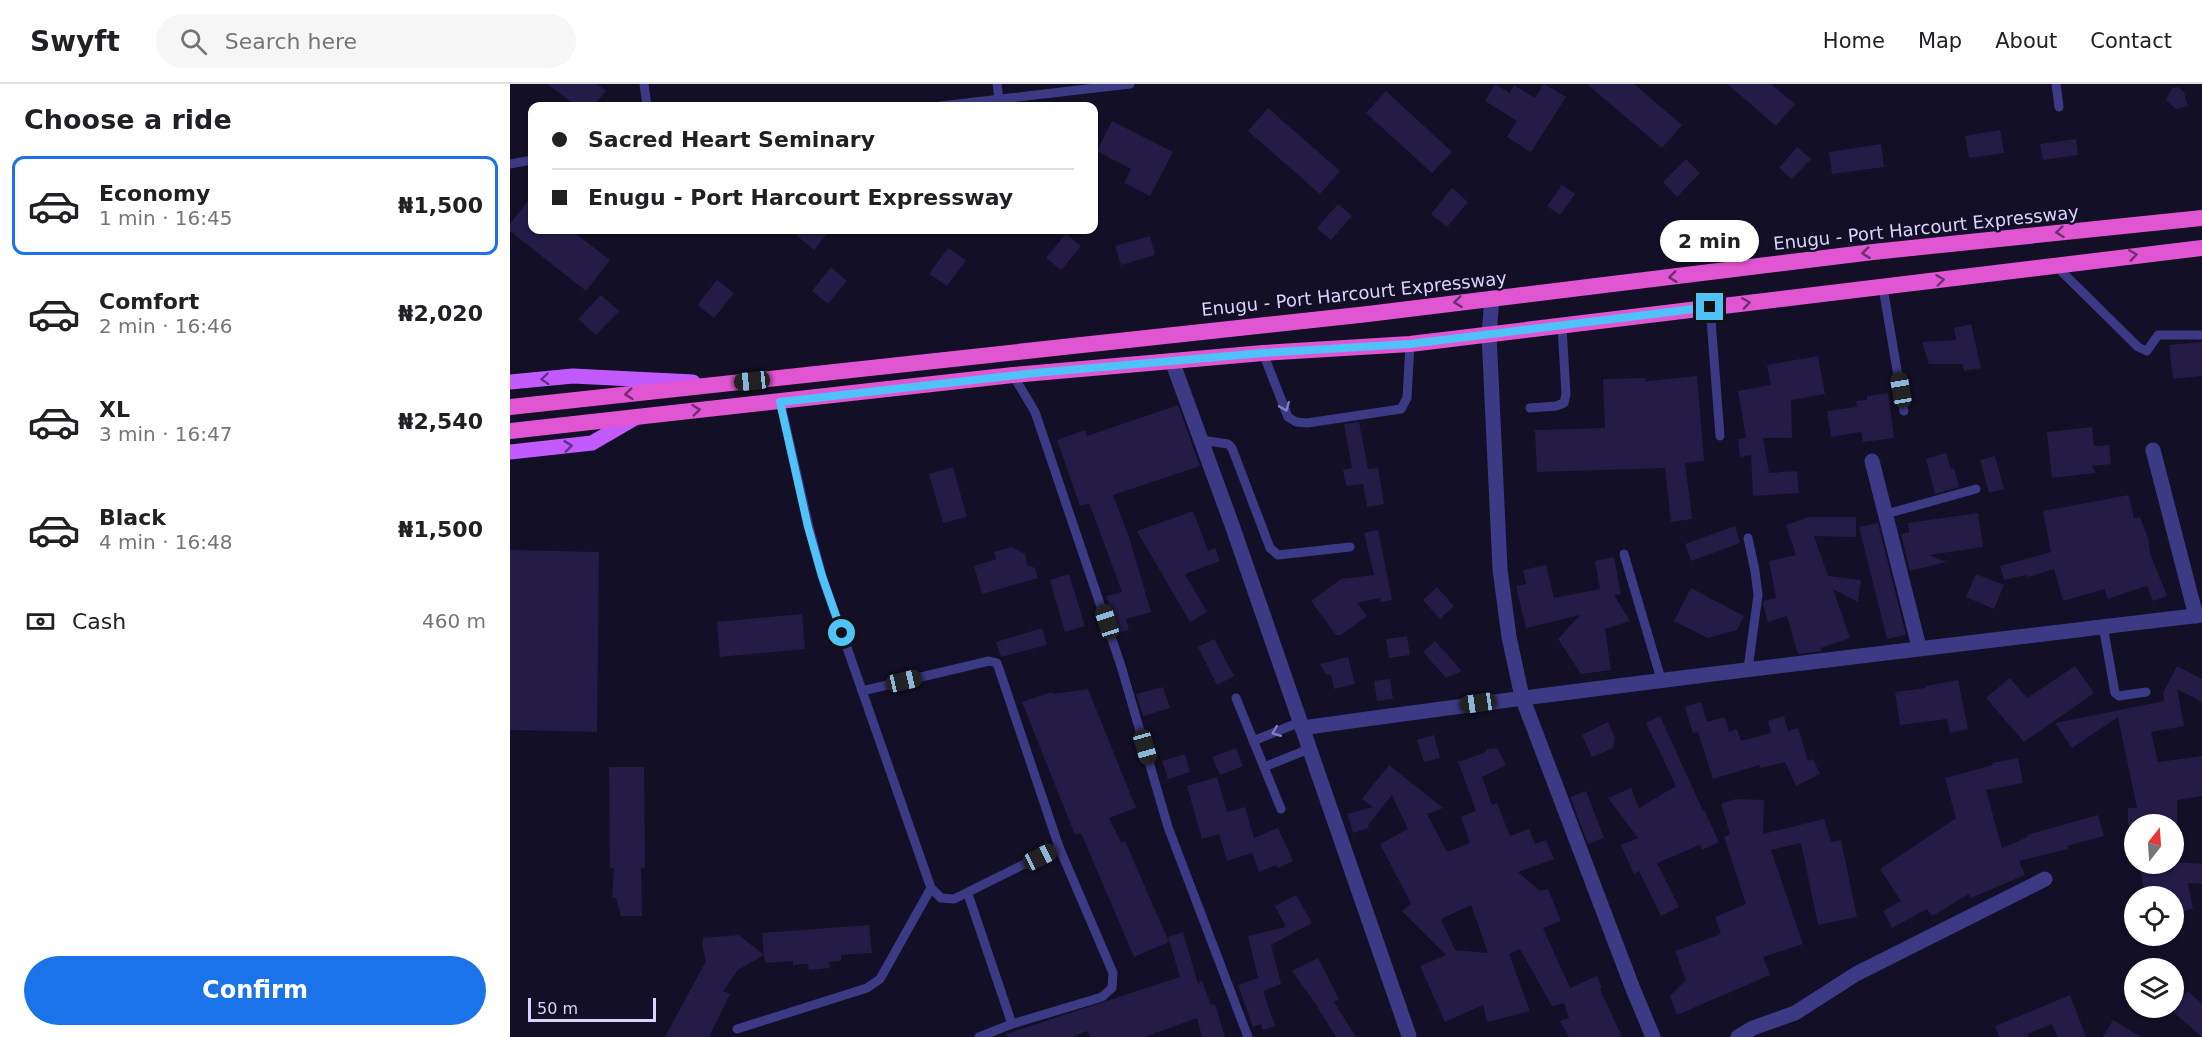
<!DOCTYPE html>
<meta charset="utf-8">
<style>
body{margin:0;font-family:"DejaVu Sans",sans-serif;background:#f6f6f6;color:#202124;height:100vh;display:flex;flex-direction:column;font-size:22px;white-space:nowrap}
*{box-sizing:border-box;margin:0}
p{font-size:20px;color:#757577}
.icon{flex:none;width:33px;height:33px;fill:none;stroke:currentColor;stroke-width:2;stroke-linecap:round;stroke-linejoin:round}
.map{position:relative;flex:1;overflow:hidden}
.drawer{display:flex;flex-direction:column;background:#fff;width:510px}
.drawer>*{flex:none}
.hud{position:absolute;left:18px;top:18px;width:570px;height:132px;border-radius:12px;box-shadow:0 2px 4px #0004;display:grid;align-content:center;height:132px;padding:0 24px;background:#fff}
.needle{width:39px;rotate:17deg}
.buttons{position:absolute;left:1614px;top:730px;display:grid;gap:12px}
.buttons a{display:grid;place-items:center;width:60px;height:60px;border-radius:50%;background:#fff;box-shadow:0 2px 4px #0004;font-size:30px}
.scale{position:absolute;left:18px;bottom:15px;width:128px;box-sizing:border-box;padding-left:6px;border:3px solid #d9d4ff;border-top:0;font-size:16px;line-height:21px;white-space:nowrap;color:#d9d4ff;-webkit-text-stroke:4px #130f26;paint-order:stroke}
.end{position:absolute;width:27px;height:27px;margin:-14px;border:8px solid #4fc3f7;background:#111;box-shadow:0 0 0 3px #111}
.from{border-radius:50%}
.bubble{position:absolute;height:42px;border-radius:21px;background:#fff;box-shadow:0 2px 4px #0004;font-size:20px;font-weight:700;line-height:42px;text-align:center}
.car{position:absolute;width:18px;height:36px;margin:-18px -9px;border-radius:8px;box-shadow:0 0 4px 2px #0007;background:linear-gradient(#222 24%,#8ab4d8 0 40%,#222 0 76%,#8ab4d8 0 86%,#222 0)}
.hud b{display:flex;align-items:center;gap:21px;height:57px;font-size:22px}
.hud b+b{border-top:2px solid #e0e0e0}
.hud i{width:15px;height:15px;background:#202124}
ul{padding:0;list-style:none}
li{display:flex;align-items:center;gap:18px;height:99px;margin:0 12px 9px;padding:0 12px;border:3px solid transparent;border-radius:12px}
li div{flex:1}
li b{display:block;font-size:22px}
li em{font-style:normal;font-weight:700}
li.on{border-color:#1a73e8}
li>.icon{width:54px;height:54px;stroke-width:1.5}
h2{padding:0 24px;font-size:27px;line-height:72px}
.pay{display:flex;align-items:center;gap:15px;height:66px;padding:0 24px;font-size:22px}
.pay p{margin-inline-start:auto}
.primary-button{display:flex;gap:12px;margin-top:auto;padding:12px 24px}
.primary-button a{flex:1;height:69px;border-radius:36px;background:#1a73e8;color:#fff;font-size:24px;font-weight:700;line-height:69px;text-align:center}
header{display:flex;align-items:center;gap:36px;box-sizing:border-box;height:84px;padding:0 30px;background:#fff;border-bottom:2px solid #e0e0e0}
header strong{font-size:28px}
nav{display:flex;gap:33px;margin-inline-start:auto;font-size:21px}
.search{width:420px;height:54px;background:#f6f6f6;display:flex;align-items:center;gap:15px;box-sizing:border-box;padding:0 21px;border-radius:33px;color:#757577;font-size:22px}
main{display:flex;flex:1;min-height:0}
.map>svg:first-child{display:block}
.building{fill:#241b47;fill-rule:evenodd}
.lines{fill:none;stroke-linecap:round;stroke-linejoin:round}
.service{stroke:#3d3a85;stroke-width:9}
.minor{stroke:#3d3a85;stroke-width:15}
.primary{stroke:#c25bff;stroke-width:15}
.trunk{stroke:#e055d1;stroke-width:16}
.oneway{stroke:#6f2e73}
.oneway2{stroke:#623188}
.oneway3{stroke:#837fbc}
.route{stroke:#4fc3f7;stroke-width:8}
.labels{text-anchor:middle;stroke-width:4.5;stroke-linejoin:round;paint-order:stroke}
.street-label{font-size:18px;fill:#d9d4ff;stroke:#130f26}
</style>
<header>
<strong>Swyft</strong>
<div class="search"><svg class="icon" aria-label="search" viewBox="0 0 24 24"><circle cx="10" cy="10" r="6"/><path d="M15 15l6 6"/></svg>Search here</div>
<nav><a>Home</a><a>Map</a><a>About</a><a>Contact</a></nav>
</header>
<main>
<section class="drawer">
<h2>Choose a ride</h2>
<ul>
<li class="on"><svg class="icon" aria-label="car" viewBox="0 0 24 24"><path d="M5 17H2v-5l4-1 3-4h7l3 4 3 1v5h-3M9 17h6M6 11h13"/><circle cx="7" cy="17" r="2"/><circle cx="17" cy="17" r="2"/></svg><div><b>Economy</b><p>1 min · 16:45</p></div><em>₦1,500</em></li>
<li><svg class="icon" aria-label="car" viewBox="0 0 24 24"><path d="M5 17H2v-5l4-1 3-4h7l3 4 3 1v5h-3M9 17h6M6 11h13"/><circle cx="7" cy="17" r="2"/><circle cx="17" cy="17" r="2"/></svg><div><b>Comfort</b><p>2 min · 16:46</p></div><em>₦2,020</em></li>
<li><svg class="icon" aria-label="car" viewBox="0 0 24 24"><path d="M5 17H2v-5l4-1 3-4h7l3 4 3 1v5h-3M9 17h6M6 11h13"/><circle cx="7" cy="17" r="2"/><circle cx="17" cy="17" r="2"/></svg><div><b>XL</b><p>3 min · 16:47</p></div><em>₦2,540</em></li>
<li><svg class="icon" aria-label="car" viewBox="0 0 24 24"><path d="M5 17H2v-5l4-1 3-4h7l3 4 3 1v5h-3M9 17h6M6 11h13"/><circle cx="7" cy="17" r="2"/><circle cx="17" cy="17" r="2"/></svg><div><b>Black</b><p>4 min · 16:48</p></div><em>₦1,500</em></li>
</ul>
<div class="pay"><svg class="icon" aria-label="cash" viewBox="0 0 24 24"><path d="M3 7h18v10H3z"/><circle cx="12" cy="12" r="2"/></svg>Cash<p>460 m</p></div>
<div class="primary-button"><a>Confirm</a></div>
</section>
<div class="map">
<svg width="1692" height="953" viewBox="0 0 1692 953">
<rect width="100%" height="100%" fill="#130f26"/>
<g class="building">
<path d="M 38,0 L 87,0 L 96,7 L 83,22 L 66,22 Z"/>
<path d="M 985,0 L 1000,9 L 1004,1 L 1025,14 L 1034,0 L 1056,13 L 1021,68 L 997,53 L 1007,37 L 975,17 Z"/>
<path d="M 1077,0 L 1124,0 L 1172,41 L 1152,64 Z"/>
<path d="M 1217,0 L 1261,0 L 1285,20 L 1266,42 Z"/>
<path d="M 1668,3 L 1674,8 L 1678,22 L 1666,25 L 1656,16 L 1662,4 Z"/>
<path d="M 876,7 L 942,68 L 922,89 L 856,29 Z"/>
<path d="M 758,24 L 830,87 L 810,110 L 738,47 Z"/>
<path d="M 602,37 L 663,68 L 640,112 L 614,99 L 621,85 L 587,67 Z"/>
<path d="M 1490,46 L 1494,69 L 1459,74 L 1455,52 Z"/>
<path d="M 1566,55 L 1568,71 L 1533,76 L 1530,60 Z"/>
<path d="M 1371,60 L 1374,83 L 1322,90 L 1319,68 Z"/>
<path d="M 1287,63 L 1301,75 L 1282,95 L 1269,84 Z"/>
<path d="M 1176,75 L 1190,89 L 1167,113 L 1153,98 Z"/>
<path d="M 1052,101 L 1065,110 L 1050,131 L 1037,122 Z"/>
<path d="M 942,104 L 958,118 L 937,143 L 921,130 Z"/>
<path d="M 22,112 L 22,146 L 61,146 L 100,176 L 76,207 L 0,147 L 0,140 Z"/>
<path d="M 828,120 L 842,132 L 821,156 L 807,144 Z"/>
<path d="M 280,146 L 320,146 L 304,166 Z"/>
<path d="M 556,150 L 571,162 L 551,186 L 536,174 Z"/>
<path d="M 640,152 L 645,171 L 611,181 L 605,162 Z"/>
<path d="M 438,164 L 456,176 L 437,202 L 419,190 Z"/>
<path d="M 321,183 L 337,197 L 318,220 L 302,207 Z"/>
<path d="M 207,196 L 224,209 L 204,234 L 187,221 Z"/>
<path d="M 91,211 L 109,227 L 86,251 L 68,235 Z"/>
<path d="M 1461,240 L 1471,284 L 1454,287 L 1452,280 L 1419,280 L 1412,258 L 1446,256 L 1444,244 Z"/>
<path d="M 1692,258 L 1692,292 L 1663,295 L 1659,261 Z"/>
<path d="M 1308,272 L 1315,310 L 1281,316 L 1282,354 L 1253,354 L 1259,389 L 1287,387 L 1289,409 L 1243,412 L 1241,371 L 1230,373 L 1228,355 L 1236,354 L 1228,307 L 1261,301 L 1257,281 Z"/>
<path d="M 1187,292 L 1194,377 L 1175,379 L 1182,435 L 1161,438 L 1155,384 L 1027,388 L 1025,346 L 1095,344 L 1093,295 L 1136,294 L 1136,297 Z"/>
<path d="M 1378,309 L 1384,354 L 1353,358 L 1351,348 L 1321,353 L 1317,327 L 1347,323 L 1346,317 L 1357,316 L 1357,312 Z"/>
<path d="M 668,321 L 690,382 L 603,411 L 620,456 L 641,528 L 616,535 L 619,546 L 607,549 L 596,512 L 612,508 L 579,419 L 570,422 L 547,356 L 575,346 L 577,352 Z"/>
<path d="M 849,338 L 858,385 L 868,384 L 874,420 L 857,423 L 853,400 L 836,402 L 833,386 L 842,384 L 834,340 Z"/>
<path d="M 1582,343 L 1584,362 L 1599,361 L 1601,380 L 1582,382 L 1586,389 L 1542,394 L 1537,348 Z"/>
<path d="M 1436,369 L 1441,385 L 1444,384 L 1449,403 L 1425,410 L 1416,375 Z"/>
<path d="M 1485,372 L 1494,405 L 1479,409 L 1470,376 Z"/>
<path d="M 443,383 L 457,433 L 433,439 L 419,390 Z"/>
<path d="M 1619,411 L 1624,435 L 1630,433 L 1638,454 L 1640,469 L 1657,512 L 1643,517 L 1637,502 L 1597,515 L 1595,505 L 1553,517 L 1544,485 L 1518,493 L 1516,491 L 1494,496 L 1490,482 L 1541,468 L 1533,427 Z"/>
<path d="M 683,427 L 698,467 L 705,464 L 710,477 L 675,490 L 697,528 L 680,538 L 627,447 Z"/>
<path d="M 1468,429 L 1473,463 L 1419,471 L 1437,478 L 1400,487 L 1391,450 L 1399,448 L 1398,439 Z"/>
<path d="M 1299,433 L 1346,433 L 1346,453 L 1304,452 L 1318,492 L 1351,496 L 1348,518 L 1323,505 L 1340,554 L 1311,564 L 1311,567 L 1288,570 L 1277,532 L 1258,538 L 1253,521 L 1254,517 L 1266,514 L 1259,477 L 1286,471 L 1276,441 Z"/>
<path d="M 1368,439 L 1396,551 L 1377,555 L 1349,443 Z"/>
<path d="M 1225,442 L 1230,459 L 1181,477 L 1175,460 Z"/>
<path d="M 868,446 L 882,516 L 871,518 L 870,514 L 847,519 L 857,532 L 831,551 L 826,551 L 801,517 L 831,495 L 864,491 L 854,449 Z"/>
<path d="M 502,463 L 515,470 L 517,481 L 525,484 L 528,494 L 472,510 L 464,482 L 486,475 L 484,468 Z"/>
<path d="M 0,466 L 89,468 L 87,648 L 0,646 Z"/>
<path d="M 1104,473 L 1111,510 L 1104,511 L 1120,537 L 1095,545 L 1101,586 L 1071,590 L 1048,555 L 1070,531 L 1016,544 L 1006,502 L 1016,500 L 1013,486 L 1036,481 L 1044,514 L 1090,505 L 1085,477 Z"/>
<path d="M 559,490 L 575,542 L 555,548 L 540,496 Z"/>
<path d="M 1466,490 L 1494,501 L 1484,525 L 1456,513 Z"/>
<path d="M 927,503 L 944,522 L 930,535 L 913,516 Z"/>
<path d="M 1181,504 L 1234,532 L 1227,546 L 1198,554 L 1164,537 Z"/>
<path d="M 292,530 L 295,565 L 210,573 L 207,538 Z"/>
<path d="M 532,544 L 537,561 L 491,573 L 486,558 Z"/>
<path d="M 897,552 L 900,571 L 879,574 L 876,555 Z"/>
<path d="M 704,555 L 724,592 L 707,601 L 688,563 Z"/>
<path d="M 925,557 L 952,587 L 936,594 L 913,568 Z"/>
<path d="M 838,573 L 845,600 L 824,605 L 821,591 L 816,590 L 810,580 Z"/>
<path d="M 1565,582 L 1584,609 L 1514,658 L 1476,614 L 1500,594 L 1517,614 Z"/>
<path d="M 1667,582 L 1692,595 L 1692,618 L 1667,605 L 1674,642 L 1641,648 L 1648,678 L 1692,672 L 1692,712 L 1667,716 L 1667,741 L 1618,741 L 1618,724 L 1627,724 L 1608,633 L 1562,664 L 1545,639 L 1654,617 L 1653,609 Z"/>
<path d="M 880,595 L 883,615 L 867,617 L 864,597 Z"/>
<path d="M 1448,596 L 1458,645 L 1440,649 L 1437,635 L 1390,641 L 1385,608 L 1416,604 L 1416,602 Z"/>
<path d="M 653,603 L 660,624 L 633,632 L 626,610 Z"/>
<path d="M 578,605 L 626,724 L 599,734 L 611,759 L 615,757 L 659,858 L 624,873 L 571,749 L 565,751 L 512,618 L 542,608 L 543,610 Z"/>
<path d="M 1191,618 L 1197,638 L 1215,633 L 1219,648 L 1227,645 L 1231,657 L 1261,649 L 1258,637 L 1274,632 L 1278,647 L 1288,644 L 1298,677 L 1303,675 L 1310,690 L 1286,702 L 1275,678 L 1250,684 L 1249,681 L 1203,695 L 1188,648 L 1183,649 L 1175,623 Z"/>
<path d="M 1150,632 L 1193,727 L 1194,726 L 1209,758 L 1192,766 L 1190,761 L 1147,779 L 1169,823 L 1151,832 L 1129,787 L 1124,790 L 1111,761 L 1128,754 L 1098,714 L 1121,704 L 1129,724 L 1166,702 L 1136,639 Z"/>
<path d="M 1098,638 L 1105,654 L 1103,664 L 1082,673 L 1072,651 Z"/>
<path d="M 924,651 L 930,674 L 914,678 L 907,656 Z"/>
<path d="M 726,664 L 733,682 L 710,691 L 702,673 Z"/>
<path d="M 987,664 L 996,681 L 972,693 L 982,721 L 987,719 L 1000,752 L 1019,745 L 1025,760 L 1036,756 L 1044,775 L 1008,788 L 1030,807 L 1038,805 L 1051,837 L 1033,844 L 1060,904 L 1087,892 L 1092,904 L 1090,905 L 1112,953 L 1059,953 L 1050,937 L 1059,934 L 1054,919 L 1042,922 L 1010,865 L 999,870 L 1020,927 L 977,938 L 973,921 L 935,938 L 910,882 L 936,871 L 892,827 L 901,820 L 870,760 L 898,745 L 882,711 L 858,741 L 859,744 L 843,749 L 837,730 L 863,723 L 852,715 L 879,681 L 933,724 L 917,730 L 937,768 L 960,759 L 951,733 L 966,727 L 948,678 L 976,668 L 976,665 ZM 961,821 L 978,869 L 945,866 L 931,835 Z"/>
<path d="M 675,670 L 680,688 L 658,695 L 652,677 Z"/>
<path d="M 1508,674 L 1513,699 L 1476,706 L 1492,764 L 1518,753 L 1517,751 L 1588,731 L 1594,752 L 1557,762 L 1558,765 L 1509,777 L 1515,791 L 1461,814 L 1459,810 L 1422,832 L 1417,825 L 1382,844 L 1373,827 L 1391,817 L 1370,785 L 1446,734 L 1435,694 L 1483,681 L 1482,679 Z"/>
<path d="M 99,683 L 134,683 L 135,784 L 131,784 L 132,832 L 111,832 L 106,814 L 102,814 L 104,784 L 100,784 Z"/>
<path d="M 707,693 L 717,728 L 735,723 L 744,754 L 768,744 L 783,777 L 768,784 L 766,781 L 749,788 L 742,769 L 717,777 L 709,750 L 692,755 L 677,702 Z"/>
<path d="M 1076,707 L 1094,754 L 1078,760 L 1060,713 Z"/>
<path d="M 1226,715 L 1254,716 L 1253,750 L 1314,735 L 1321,758 L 1331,756 L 1347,833 L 1308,841 L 1291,759 L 1261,766 L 1293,860 L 1253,873 L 1260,891 L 1167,931 L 1160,912 L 1176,896 L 1165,867 L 1211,850 L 1205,833 L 1236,820 L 1214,753 L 1220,750 L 1211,720 Z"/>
<path d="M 1665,778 L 1692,780 L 1692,800 L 1678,799 L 1683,825 L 1664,829 L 1664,813 L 1636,813 L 1629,782 Z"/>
<path d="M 786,811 L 802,839 L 761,861 L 771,900 L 753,907 L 765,942 L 753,946 L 751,940 L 743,943 L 728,901 L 748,894 L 738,852 L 776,843 L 765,822 Z"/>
<path d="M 359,841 L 362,869 L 331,871 L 331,877 L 319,878 L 320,884 L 299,886 L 298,880 L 283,881 L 283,877 L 255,879 L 254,871 L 228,886 L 213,907 L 220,910 L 199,953 L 155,953 L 196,877 L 192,861 L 193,854 L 229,851 L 254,871 L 252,849 Z"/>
<path d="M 673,848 L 688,900 L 692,897 L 701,921 L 705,920 L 715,953 L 692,953 L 687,934 L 635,953 L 580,953 L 578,947 L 562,953 L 497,953 L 496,950 L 670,893 L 658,853 Z"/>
<path d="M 808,874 L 829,915 L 824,918 L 846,953 L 826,953 L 805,919 L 782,887 Z"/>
<path d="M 1678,907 L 1692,920 L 1692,953 L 1661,926 Z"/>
<path d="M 1560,911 L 1576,953 L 1548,953 L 1542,940 L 1517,950 L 1519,953 L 1489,953 L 1485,942 Z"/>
<path d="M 1603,936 L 1631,953 L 1593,953 Z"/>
</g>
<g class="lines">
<g class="service">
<path d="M 134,0 L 137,22"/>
<path d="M 487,0 L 489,15"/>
<path d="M 1546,0 L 1549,23"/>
<path d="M 430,22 L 620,0"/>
<path d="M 0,80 L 22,76"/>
<path d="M 1546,182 L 1628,263 L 1637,267 L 1648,251 L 1692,251"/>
<path d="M 1373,204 L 1394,327"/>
<path d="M 1200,223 L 1210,352"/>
<path d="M 753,269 L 778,333 L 786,338 L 797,339 L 891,325 L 897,314 L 900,260"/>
<path d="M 503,291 L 525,328 L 611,582 L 658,743 L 738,953"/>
<path d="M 270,317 L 299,443 L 312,492 L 421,804 L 431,814 L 444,815 L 549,763"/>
<path d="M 1020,324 L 1046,322 L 1054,319 L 1056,310 L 1052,243"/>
<path d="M 691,356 L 718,360 L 722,364 L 760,464 L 768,471 L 840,463"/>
<path d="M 1376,430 L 1466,405"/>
<path d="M 1238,454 L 1245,487 L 1248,511 L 1238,585"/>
<path d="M 1114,470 L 1151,595"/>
<path d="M 1593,542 L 1605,609 L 1609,612 L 1636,608"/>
<path d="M 352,607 L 479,577 L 487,579 L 549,763 L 603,889 L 602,904 L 592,913 L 502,940 L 469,953"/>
<path d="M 726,614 L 771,725"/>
<path d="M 743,657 L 790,638"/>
<path d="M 754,683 L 799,665"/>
<path d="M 458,810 L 502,940"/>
<path d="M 227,945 L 357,904 L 370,895 L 421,804"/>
</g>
<g class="minor">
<path d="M 982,214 L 979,250 L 990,485 L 999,553 L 1012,613 L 1123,905 L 1143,953"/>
<path d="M 662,277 L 722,441 L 899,952"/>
<path d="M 1643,366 L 1686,532"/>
<path d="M 1362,377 L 1409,563"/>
<path d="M 792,644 C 1091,602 1392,567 1692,531"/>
<path d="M 1228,953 L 1243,944 L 1285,929 L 1346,890 L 1535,795"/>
</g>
<g class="primary">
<path d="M 0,298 L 63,292 L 183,298"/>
<path d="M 0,368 L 82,359 L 125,334"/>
</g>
<g class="trunk">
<path d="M 0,323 L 858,230 L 1363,168 L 1692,134"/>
<path d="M 0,347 L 503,291 L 753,269 L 900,260 L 1692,164"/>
</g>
</g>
<defs><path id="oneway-chevron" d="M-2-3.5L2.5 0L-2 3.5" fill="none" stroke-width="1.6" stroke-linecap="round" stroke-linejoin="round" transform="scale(1.5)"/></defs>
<g class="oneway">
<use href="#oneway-chevron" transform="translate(1550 148) rotate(174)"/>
<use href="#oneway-chevron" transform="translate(1356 169) rotate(173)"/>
<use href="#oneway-chevron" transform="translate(1623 171) rotate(-8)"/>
<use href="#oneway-chevron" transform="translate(1163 193) rotate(173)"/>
<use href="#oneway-chevron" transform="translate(1430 196) rotate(-7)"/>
<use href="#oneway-chevron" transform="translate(948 218) rotate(173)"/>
<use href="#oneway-chevron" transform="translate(1236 219) rotate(-8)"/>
<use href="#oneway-chevron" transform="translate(119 310) rotate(174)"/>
<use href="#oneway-chevron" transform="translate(186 326) rotate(-6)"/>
</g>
<g class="oneway2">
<use href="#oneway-chevron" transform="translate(35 295) rotate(175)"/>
<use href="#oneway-chevron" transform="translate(58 362) rotate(-7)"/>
</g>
<g class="oneway3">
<use href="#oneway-chevron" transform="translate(775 323) rotate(68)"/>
<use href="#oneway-chevron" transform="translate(766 648) rotate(158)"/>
</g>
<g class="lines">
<path class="route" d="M 332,549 L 312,492 L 298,443 L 270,318 L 525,289 L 753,269 L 900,260 L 1200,223"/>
</g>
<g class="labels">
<g class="street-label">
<text transform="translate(1416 144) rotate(-6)" y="6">Enugu - Port Harcourt Expressway</text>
<text transform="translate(844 210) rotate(-6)" y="6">Enugu - Port Harcourt Expressway</text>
</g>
</g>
</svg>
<div class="buttons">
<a><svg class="needle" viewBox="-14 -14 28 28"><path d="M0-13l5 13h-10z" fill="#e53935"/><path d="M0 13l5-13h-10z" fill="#757577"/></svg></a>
<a><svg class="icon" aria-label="locate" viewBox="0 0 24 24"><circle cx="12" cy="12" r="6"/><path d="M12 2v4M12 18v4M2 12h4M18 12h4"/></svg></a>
<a><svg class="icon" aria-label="layers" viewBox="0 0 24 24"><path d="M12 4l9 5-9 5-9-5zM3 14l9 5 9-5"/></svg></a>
</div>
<div class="scale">50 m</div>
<i class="end from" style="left:332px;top:549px"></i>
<i class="end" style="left:1200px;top:223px"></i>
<div class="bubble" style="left:1150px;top:136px;width:99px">2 min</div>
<i class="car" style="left:242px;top:297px;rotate:264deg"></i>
<i class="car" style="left:1391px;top:306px;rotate:350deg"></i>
<i class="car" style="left:597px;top:538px;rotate:342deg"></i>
<i class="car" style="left:394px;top:597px;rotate:77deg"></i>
<i class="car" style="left:968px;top:619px;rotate:262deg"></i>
<i class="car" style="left:635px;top:663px;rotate:164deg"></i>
<i class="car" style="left:530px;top:773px;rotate:63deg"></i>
<div class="hud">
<b><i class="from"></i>Sacred Heart Seminary</b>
<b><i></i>Enugu - Port Harcourt Expressway</b>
</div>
</div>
</main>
